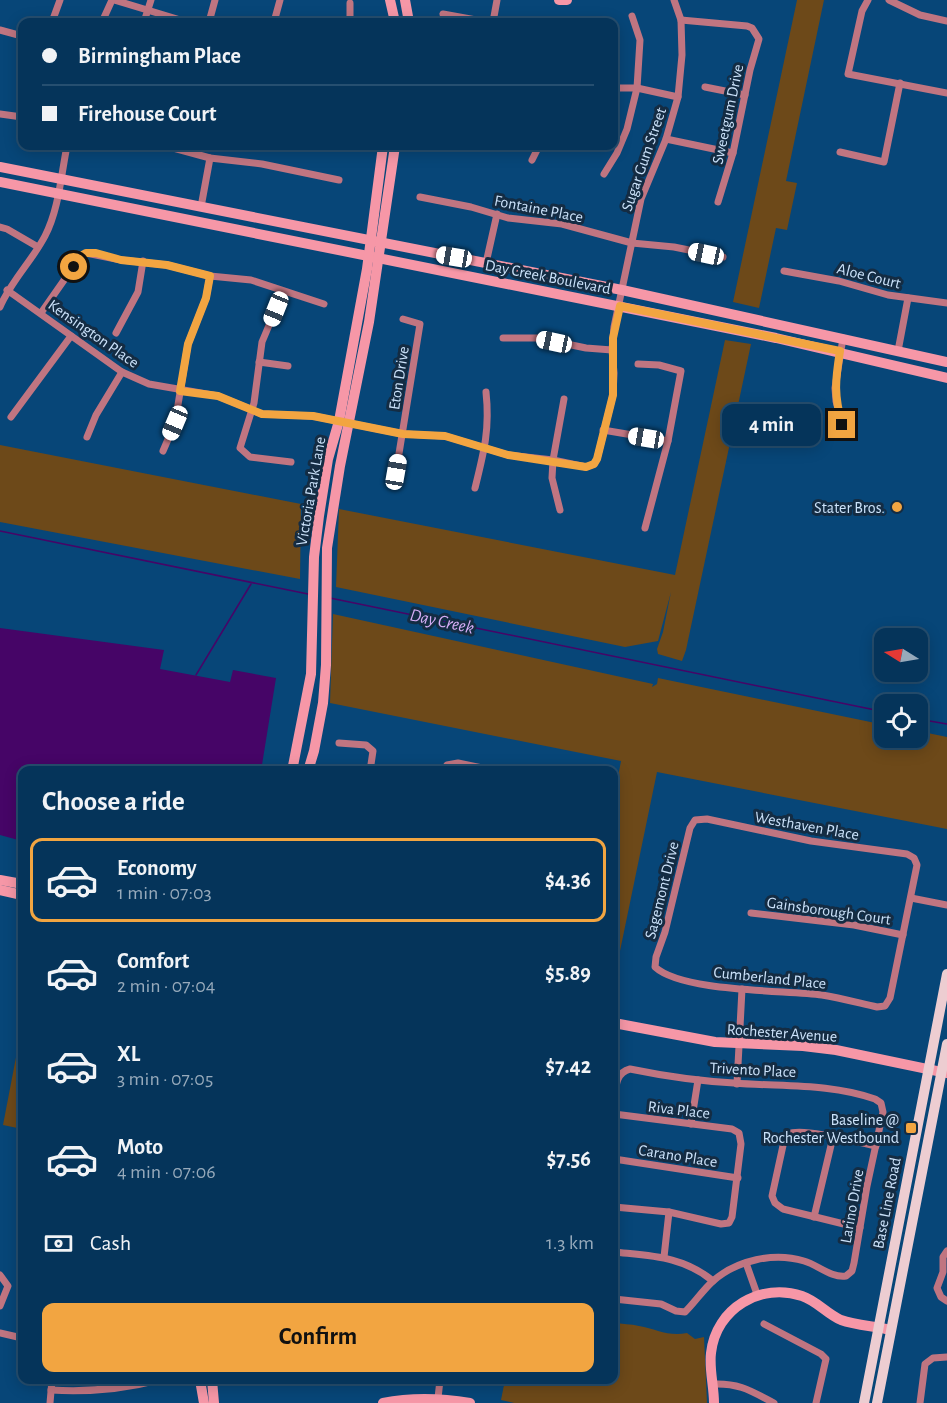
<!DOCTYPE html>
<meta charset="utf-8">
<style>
body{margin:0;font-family:"Alegreya Sans",sans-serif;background:#133f63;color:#f1f3f6;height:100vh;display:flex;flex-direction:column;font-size:22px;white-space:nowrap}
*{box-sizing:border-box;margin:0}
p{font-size:20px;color:#97aabb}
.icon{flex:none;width:33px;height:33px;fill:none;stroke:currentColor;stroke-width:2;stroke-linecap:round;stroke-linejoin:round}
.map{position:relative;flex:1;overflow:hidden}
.details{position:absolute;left:18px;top:766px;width:600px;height:618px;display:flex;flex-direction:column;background:#05345a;border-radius:12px;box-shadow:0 3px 15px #0003,0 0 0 2px #264f70}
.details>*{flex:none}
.banner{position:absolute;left:18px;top:18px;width:600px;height:132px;border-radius:12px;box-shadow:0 3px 15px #0003,0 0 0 2px #264f70;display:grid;align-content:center;height:132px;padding:0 24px;background:#05345a}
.needle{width:39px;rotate:281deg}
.tools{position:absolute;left:874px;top:628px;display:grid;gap:12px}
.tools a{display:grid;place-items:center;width:54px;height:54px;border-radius:12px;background:#05345a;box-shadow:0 3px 15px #0003,0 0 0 2px #264f70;font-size:30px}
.end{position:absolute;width:27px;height:27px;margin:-14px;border:8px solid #f2a541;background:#111;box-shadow:0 0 0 3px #111}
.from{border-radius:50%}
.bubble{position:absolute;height:42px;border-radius:12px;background:#05345a;box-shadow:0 3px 15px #0003,0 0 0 2px #264f70;font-size:20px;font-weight:600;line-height:42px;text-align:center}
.car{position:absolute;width:18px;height:36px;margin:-18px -9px;border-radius:8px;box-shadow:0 0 4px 2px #0007;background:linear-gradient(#fff 24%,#345 0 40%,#fff 0 76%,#345 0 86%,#fff 0)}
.banner b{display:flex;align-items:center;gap:21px;height:57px;font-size:22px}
.banner b+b{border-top:2px solid #264f70}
.banner i{width:15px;height:15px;background:#f1f3f6}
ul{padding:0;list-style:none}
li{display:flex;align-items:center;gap:18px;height:84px;margin:0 12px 9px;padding:0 12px;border:3px solid transparent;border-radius:12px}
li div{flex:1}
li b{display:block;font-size:22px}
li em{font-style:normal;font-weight:600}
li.current{border-color:#f2a541}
li>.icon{width:54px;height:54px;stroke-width:1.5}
h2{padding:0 24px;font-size:27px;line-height:72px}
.pay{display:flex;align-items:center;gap:15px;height:66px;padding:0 24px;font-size:22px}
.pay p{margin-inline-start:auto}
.button{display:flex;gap:12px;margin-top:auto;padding:12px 24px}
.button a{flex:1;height:69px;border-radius:12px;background:#f2a541;color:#111;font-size:24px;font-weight:600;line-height:69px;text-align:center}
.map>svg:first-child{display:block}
.green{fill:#6d4919}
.water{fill:#460567}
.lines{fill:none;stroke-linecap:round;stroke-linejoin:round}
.stream{stroke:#460567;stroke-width:1.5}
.street{stroke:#c07581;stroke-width:7}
.secondary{stroke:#f697a7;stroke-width:10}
.primary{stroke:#edcdd1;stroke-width:10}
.route{stroke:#f2a541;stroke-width:8}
.poi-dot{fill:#f2a541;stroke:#142c43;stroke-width:2}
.labels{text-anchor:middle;stroke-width:6;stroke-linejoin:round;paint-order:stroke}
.street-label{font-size:16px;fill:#cbe2fa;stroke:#142c43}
.poi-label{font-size:16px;fill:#cbe2fa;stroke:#142c43;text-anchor:end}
.water-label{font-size:18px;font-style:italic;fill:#d5adf5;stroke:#142c43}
</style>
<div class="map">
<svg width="947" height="1403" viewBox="0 0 947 1403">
<rect width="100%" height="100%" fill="#074678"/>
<g class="green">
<path d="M 797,0 L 824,0 L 786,181 L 797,183 L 787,230 L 776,228 L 759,308 L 733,302 Z"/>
<path d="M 725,340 L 751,344 L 686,650 L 682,661 L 658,654 L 657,649 L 663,632 L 671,592 L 658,641 L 625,647 L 336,587 L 339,509 L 675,575 Z"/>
<path d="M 0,445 L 301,504 L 300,579 L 0,522 Z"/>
<path d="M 333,614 L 653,684 L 652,687 L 657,684 L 658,678 L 885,725 L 885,738 L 918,738 L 918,731 L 947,737 L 947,829 L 657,772 L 614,980 L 614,798 L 621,761 L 330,703 Z"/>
<path d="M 22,1026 L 22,1129 L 3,1125 Z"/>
<path d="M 614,1323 C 622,1324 631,1324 639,1326 C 656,1329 669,1337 687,1333 L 695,1339 L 704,1337 L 707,1403 L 514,1403 L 501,1400 L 505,1380 L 614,1380 Z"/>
</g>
<path class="water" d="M 0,628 L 164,650 L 160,669 L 230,682 L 233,670 L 276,678 L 261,771 L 22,771 L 22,841 L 0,835 Z"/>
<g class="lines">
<g class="stream">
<path d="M 0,531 L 308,594"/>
<path d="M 330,598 L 885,712"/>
<path d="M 196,675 L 251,584"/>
<path d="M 918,719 L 947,724"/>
</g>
<g class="street">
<path d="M 114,0 L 187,22"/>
<path d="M 868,0 L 862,11 L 848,74 L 947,93"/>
<path d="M 889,0 L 920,15 L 947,21"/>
<path d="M 443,14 L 487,22"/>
<path d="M 681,20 L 747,26 L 752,28 L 759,39 L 750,70 L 733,153 L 718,202"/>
<path d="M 52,22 L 60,0"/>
<path d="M 102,22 L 112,0"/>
<path d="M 144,22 L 151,0"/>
<path d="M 209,22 L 215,0"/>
<path d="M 274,22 L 280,0"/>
<path d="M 350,22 L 350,3"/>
<path d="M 493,22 L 497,0"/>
<path d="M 0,30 L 22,36"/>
<path d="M 705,87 L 745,95"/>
<path d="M 614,88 L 637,88 L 678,97"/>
<path d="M 0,114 L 22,117"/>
<path d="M 666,139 L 733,153"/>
<path d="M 166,146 L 210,158 L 262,164 L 339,180"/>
<path d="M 840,152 L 884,162 L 900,83"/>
<path d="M 532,160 L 539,146"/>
<path d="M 604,174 L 617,153 L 627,129 L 637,88 L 640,40 L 632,16"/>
<path d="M 420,197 L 471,207 L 508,218 L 562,224 L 632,243 L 674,247 L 723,257"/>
<path d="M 201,207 L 210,158"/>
<path d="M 0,227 L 7,229 L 38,247"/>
<path d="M 486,263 L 497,214"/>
<path d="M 784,271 L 839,281 L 888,295 L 947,303"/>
<path d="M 7,290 L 122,372 L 149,384 L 218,396 L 262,414 L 313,416 L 403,434 L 445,436 L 508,455 L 553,460 L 586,467 L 594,464 L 597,459 L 613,395 L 614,373 L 612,350 L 614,327 L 641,199 L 666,139 L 678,97 L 682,55 L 681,20 L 674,0"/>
<path d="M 283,292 L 262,342 L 254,403 L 240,448 L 250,457 L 291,462"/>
<path d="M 0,307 C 11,281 32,261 45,236 C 59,209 61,175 67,146"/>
<path d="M 41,313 L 81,256 L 86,253 L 121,260 L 167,265 L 210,276 L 251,280 L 324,304"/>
<path d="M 116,333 L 138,292 L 143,261"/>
<path d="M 503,338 L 538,338 L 586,348 L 612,350"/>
<path d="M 843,338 L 835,388 L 836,401 L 845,435"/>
<path d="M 898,351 L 908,298"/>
<path d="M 259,362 L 288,366"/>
<path d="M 638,364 L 659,365 L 681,371 L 668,441 L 645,528"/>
<path d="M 11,417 L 71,336"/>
<path d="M 603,430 L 668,441"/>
<path d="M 87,437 L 96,415 L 122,372"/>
<path d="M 163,451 L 175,423 L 188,344 L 206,298 L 210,276"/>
<path d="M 396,472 L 420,324 L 403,319"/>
<path d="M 475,488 C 484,452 490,429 486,392"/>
<path d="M 560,510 L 552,478 L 553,460 L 564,399"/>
<path d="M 339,743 L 366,745 L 373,751 L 370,771"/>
<path d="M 443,771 L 447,765 L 458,763 L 497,771"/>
<path d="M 707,819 L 811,841 L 907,854 L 914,858 L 917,865 L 890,998 L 885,1006 L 877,1007 C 859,1003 840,998 822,995 C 783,990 682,992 655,967 L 656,957 L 665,932 L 690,828 L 695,820 Z"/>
<path d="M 911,898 L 947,905"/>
<path d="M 751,913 L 854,925 L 903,935"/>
<path d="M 737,1084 L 742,989"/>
<path d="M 614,1104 C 616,1090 614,1073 630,1069 C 664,1076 699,1081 734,1083 C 782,1087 829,1083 875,1099 L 881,1103 L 883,1112 L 867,1186 L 854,1263 L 852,1271 L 846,1276 C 831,1278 818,1265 804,1261 C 774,1252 737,1260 713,1281 C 703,1290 695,1302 685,1312 L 676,1311 L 661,1304 L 614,1299"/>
<path d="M 614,1114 L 732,1129 L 739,1133 L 741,1144 L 732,1217 L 729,1223 L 721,1224 L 669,1212 L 614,1207"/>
<path d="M 691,1124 L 698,1080"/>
<path d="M 614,1159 L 738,1178"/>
<path d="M 814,1217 L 833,1137"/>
<path d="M 860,1228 L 783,1209 L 775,1203 L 772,1196 L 784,1141 C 785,1140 788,1135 789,1134 C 800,1127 862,1143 876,1146"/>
<path d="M 947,1251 L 943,1257 L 943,1272 L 937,1288 L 941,1297 L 947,1301"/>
<path d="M 614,1252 C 651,1256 683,1256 713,1281"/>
<path d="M 664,1257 L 669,1212"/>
<path d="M 746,1263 L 757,1294"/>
<path d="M 0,1275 L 8,1286 L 0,1306"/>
<path d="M 764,1324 L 821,1354 L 826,1359 L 816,1403"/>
<path d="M 0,1333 L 22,1338"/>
<path d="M 713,1384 C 740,1383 751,1391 774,1403"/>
<path d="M 51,1390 C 86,1392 124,1389 158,1380"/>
<path d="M 438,1398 L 440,1380"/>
<path d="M 50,1403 L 52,1380"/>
<path d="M 920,1403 L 925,1364 L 933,1358 L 947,1357"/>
</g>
<g class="secondary">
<path d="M 390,0 L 395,22"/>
<path d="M 405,0 L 409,22"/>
<path d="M 559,0 L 567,0"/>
<path d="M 0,167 L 622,290 L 947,362"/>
<path d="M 0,182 L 776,338 L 947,378"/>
<path d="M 292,771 L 311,674 L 314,557 L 319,516 L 328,459 L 339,421 L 367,269 L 383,146"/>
<path d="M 308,771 L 314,751 L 323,703 L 326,665 L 327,548 L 340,466 L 369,322 L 395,146"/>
<path d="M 0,880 L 22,884"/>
<path d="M 0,890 L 22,895"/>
<path d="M 614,1023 L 715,1042 L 803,1046 L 836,1050 L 947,1073"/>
<path d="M 200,1380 L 204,1403"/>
<path d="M 212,1380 L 214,1403"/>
<path d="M 383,1403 C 413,1397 440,1398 470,1403"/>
<path d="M 714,1403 C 714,1386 709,1369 711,1353 C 716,1308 761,1282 802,1296 C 817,1301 827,1314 841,1320 C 855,1325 872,1326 886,1329"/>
</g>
<g class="primary">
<path d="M 864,1403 L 947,974"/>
<path d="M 877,1403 L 947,1044"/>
</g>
</g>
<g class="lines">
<path class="route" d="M 74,267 L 81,256 L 86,253 L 96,253 L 121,260 L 167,265 L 210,276 L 206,298 L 188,344 L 180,391 L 218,396 L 262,414 L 313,416 L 403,434 L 445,436 L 508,455 L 586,467 L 594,464 L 597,459 L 613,395 L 613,338 L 620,306 L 840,351 C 835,382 834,394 842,425"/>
</g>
<g class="poi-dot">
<circle cx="897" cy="507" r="6"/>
<rect x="905" y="1122" width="12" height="12" rx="3"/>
</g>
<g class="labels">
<g class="street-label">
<text transform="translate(727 114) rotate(-78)" y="6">Sweetgum Drive</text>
<text transform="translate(643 159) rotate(-71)" y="6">Sugar Gum Street</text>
<text transform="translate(539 208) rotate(11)" y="6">Fontaine Place</text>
<text transform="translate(869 275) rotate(14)" y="6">Aloe Court</text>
<text transform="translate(548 276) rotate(11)" y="6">Day Creek Boulevard</text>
<text transform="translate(94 333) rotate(35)" y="6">Kensington Place</text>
<text transform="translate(398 378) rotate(-81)" y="6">Eton Drive</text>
<text transform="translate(310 491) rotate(-80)" y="6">Victoria Park Lane</text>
<text transform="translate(807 825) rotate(10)" y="6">Westhaven Place</text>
<text transform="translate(661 890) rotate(-76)" y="6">Sagemont Drive</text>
<text transform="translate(829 910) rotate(8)" y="6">Gainsborough Court</text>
<text transform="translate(770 977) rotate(6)" y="6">Cumberland Place</text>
<text transform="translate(782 1032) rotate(4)" y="6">Rochester Avenue</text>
<text transform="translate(753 1069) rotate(3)" y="6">Trivento Place</text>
<text transform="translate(679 1109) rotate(7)" y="6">Riva Place</text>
<text transform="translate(678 1155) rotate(9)" y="6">Carano Place</text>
<text transform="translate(886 1203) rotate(-79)" y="6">Base Line Road</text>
<text transform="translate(851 1206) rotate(-80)" y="6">Larino Drive</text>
</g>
<g class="poi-label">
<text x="885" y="513">Stater Bros.</text>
<text x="899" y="1125">Baseline @<tspan x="899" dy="18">Rochester Westbound</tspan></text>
</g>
<g class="water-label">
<text transform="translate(442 621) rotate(12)" y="6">Day Creek</text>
</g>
</g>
</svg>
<div class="tools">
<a><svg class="needle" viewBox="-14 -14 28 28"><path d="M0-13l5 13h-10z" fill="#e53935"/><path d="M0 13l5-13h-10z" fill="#97aabb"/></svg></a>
<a><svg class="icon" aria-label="locate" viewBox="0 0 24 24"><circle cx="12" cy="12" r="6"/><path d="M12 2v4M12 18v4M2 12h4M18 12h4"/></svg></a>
</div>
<i class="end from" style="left:74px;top:267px"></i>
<i class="end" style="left:842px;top:425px"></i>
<div class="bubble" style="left:722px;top:404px;width:99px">4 min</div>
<i class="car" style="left:706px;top:254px;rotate:282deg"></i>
<i class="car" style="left:454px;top:257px;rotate:280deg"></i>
<i class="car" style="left:276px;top:309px;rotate:202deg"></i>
<i class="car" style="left:554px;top:342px;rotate:282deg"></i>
<i class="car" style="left:175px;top:423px;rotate:203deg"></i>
<i class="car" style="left:646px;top:438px;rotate:279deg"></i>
<i class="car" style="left:396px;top:472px;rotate:10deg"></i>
<div class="banner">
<b><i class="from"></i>Birmingham Place</b>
<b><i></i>Firehouse Court</b>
</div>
<section class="details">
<h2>Choose a ride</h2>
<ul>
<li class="current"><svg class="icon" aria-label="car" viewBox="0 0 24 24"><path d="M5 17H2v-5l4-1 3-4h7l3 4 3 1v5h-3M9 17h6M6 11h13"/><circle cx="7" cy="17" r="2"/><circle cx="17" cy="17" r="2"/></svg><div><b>Economy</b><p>1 min · 07:03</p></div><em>$4.36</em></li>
<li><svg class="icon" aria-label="car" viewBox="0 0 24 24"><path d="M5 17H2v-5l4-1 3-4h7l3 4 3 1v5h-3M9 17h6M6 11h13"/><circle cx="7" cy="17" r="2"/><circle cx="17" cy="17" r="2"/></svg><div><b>Comfort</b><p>2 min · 07:04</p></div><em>$5.89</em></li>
<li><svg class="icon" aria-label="car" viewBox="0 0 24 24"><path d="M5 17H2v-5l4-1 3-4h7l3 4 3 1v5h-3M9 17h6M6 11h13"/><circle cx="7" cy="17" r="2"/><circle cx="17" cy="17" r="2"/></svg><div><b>XL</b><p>3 min · 07:05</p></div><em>$7.42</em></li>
<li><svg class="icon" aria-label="car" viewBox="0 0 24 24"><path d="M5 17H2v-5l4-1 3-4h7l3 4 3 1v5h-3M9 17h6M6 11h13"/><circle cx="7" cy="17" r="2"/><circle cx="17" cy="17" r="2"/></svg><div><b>Moto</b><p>4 min · 07:06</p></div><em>$7.56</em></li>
</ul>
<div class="pay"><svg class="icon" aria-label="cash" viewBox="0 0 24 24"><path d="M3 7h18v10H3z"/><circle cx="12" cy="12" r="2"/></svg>Cash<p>1.3 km</p></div>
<div class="button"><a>Confirm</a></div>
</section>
</div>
